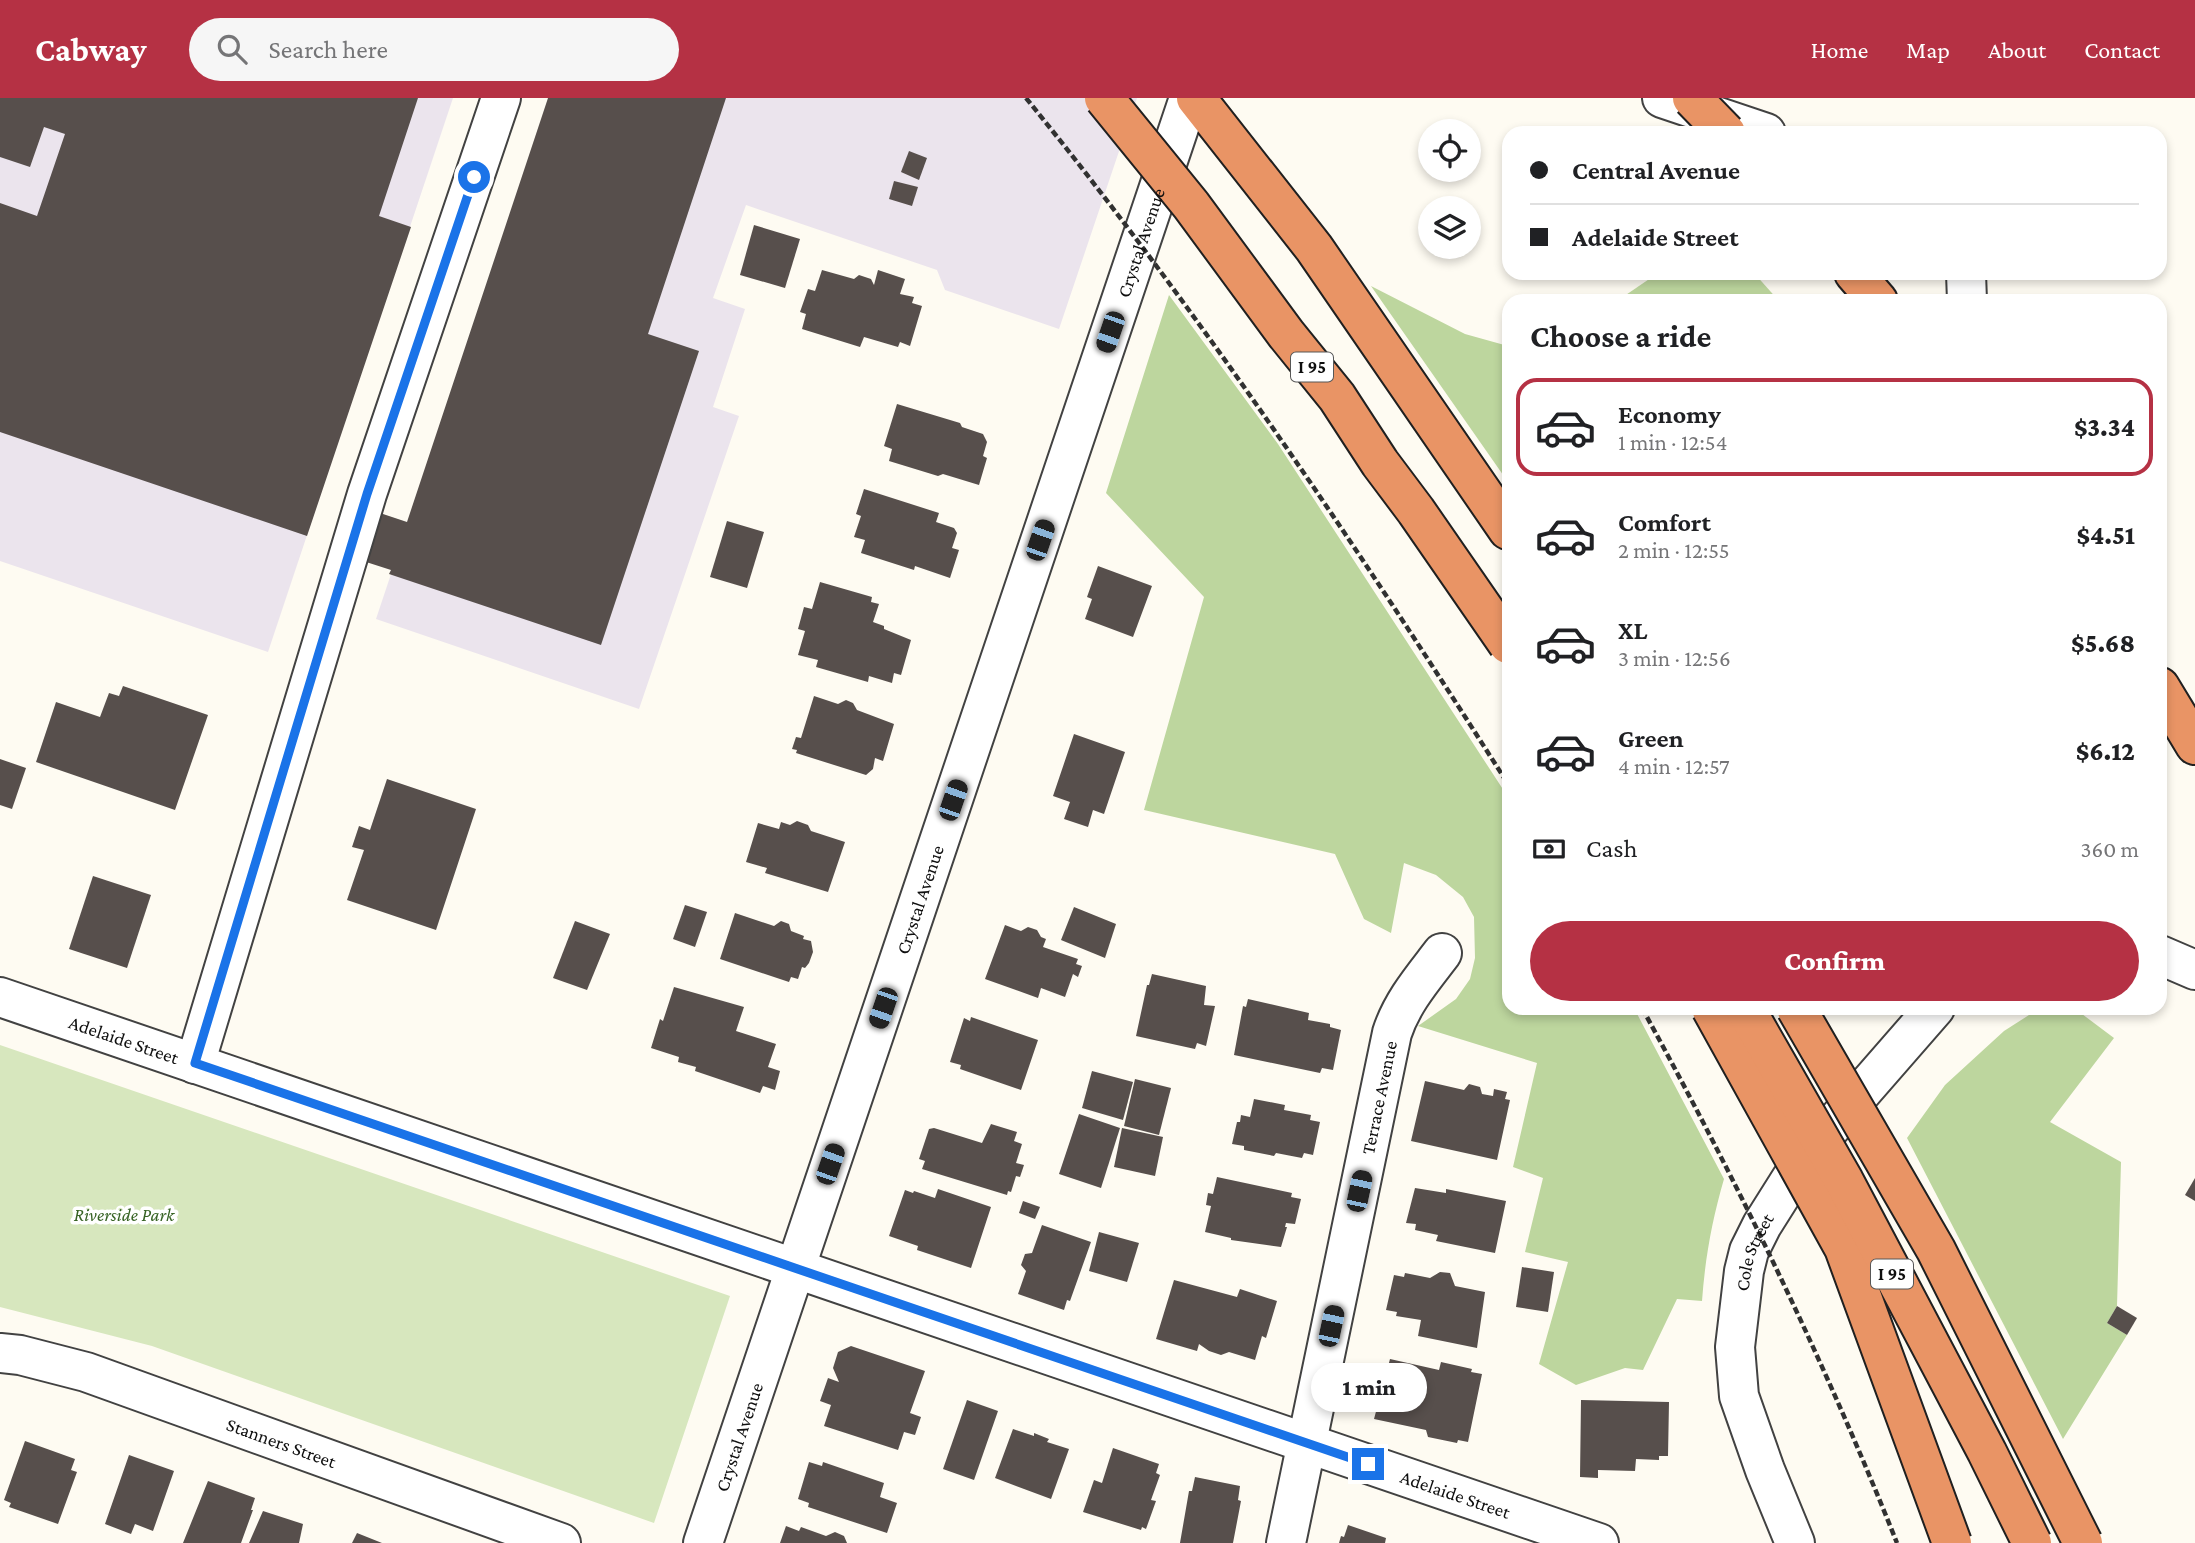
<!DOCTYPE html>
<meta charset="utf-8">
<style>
body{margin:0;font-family:"Crimson Pro",serif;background:#f6f6f6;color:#202124;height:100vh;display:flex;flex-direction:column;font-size:26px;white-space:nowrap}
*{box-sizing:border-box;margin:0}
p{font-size:23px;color:#757577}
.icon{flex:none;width:38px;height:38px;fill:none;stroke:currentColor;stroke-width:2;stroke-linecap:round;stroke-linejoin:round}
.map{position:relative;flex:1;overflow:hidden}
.side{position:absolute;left:1502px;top:196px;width:665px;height:721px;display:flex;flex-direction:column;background:#fff;border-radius:21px;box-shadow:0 4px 10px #0003}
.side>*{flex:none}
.banner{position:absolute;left:1502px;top:28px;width:665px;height:154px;border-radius:21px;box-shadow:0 4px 10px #0003;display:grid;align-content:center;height:154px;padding:0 28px;background:#fff}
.buttons{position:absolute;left:1418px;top:21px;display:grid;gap:14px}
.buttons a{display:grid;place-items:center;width:63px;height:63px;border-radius:50%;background:#fff;box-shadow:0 4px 10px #0003;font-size:35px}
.end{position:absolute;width:32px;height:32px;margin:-16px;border:9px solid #1a73e8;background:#fff;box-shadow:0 0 0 4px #fff}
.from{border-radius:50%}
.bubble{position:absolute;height:49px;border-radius:24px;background:#fff;box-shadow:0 4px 10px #0003;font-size:23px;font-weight:800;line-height:49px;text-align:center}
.car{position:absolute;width:21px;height:42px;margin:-21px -10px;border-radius:9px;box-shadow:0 0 5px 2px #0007;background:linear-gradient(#222 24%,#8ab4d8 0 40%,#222 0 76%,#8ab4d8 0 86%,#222 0)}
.banner b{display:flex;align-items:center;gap:24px;height:66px;font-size:26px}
.banner b+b{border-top:2px solid #e0e0e0}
.banner i{width:18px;height:18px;background:#202124}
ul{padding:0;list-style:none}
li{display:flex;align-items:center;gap:21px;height:98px;margin:0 14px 10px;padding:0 14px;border:4px solid transparent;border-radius:21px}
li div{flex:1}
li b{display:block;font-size:26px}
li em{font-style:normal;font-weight:800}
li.active{border-color:#b53144}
li>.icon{width:63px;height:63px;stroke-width:1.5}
h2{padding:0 28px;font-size:32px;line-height:84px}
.pay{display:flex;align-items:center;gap:18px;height:77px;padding:0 28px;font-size:26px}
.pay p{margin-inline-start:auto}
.button{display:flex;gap:14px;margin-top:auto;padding:14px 28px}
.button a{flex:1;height:80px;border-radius:42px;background:#b53144;color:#fff;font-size:28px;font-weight:800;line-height:80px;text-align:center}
header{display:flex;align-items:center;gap:42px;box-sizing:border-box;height:98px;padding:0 35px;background:#b53144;color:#fff}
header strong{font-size:33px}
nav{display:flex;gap:38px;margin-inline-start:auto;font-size:24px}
.search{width:490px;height:63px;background:#f6f6f6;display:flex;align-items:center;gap:18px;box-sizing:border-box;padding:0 24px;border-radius:38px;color:#757577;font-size:26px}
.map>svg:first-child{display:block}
.industrial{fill:#ebe4ed}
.green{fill:#d7e7be}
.forest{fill:#bdd69e}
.building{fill:#574f4c}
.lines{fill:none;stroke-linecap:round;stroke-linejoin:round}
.minor-casing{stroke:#424242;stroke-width:42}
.motorway-casing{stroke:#202020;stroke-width:42}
.minor{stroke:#fff;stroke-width:38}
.motorway{stroke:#e99465;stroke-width:38}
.motorway-bridge-casing{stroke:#202020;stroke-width:42;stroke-linecap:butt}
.path-bridge{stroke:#313131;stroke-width:4.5;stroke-dasharray:7 3.5;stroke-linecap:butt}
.motorway-bridge{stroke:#e99465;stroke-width:38}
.route{stroke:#1a73e8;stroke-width:9}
.labels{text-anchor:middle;stroke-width:7;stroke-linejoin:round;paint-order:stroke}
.shield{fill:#fff;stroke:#575757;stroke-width:2}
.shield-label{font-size:18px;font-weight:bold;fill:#0f0f0f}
.street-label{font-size:19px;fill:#0f0f0f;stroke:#fff}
.park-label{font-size:19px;font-style:italic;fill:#376324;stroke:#fff}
</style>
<header>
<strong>Cabway</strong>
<div class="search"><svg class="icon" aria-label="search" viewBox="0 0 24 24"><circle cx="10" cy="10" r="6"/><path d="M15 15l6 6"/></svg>Search here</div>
<nav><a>Home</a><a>Map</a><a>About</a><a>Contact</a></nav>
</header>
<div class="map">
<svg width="2195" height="1445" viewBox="0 0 2195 1445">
<rect width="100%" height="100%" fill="#fefbf2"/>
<g class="industrial">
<path d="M 0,0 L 453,0 L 268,554 L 0,463 Z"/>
<path d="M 550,0 L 1137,0 L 1059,231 L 945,192 L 937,172 L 746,107 L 713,200 L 745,211 L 713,309 L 739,318 L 639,611 L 376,521 Z"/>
</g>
<path class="green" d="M 0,947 L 730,1198 L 654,1425 L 152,1248 L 0,1209 Z"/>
<g class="forest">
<path d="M 1658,175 L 1754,175 L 1779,203 L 1617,203 Z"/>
<path d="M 1371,188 L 1465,236 L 1508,248 L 1508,384 Z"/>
<path d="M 1169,197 L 1278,346 L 1508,699 L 1508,910 L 1634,910 L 1724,1081 C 1712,1122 1705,1161 1702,1203 L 1677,1201 L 1643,1272 L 1625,1270 L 1576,1287 L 1539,1266 L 1568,1164 L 1525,1154 L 1543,1080 L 1513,1069 L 1537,965 L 1418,928 L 1456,901 L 1470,881 L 1475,860 L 1474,819 L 1463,799 L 1436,777 L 1404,765 L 1391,835 L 1364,821 L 1335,756 L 1144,712 L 1204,499 L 1106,395 Z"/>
<path d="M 2040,910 L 2074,910 L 2114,940 L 2050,1024 L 2121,1064 L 2117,1208 L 2107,1225 L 2127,1237 L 2063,1341 L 1907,1040 L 1945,987 L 2004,933 Z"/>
</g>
<g class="building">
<path d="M 0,0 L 418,0 L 379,118 L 411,129 L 307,438 L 0,334 L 0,105 L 37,118 L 65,36 L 44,29 L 30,69 L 0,59 Z"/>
<path d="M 548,0 L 726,0 L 648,236 L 699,253 L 601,547 L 389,476 L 391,472 L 363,463 L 380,415 L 407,424 Z"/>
<path d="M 909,53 L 927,60 L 919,82 L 901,74 Z"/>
<path d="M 894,83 L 918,89 L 912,108 L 889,101 Z"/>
<path d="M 754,127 L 800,141 L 785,190 L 740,177 Z"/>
<path d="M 822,172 L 854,181 L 859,177 L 871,181 L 874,187 L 878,172 L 905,181 L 900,196 L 914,199 L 912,205 L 922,208 L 910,248 L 900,244 L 898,249 L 864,239 L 860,249 L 802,231 L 806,216 L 800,214 L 808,191 L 815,193 Z"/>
<path d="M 897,306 L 960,325 L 962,329 L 983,336 L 987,344 L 983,358 L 987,360 L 979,387 L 943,376 L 938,378 L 889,363 L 892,351 L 884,348 Z"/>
<path d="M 864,391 L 939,415 L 936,424 L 954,430 L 957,435 L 952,450 L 959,452 L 950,480 L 915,468 L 914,472 L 861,455 L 865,442 L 854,439 L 861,418 L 856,416 Z"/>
<path d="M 727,423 L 764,434 L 747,490 L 710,479 Z"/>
<path d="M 1098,468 L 1152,488 L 1133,539 L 1085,521 L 1092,501 L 1087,499 Z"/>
<path d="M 820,484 L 872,499 L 871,504 L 879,506 L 873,524 L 884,528 L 884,531 L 911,542 L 901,577 L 894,575 L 892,585 L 869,578 L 868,584 L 816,569 L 818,562 L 798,557 L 805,533 L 798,531 L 804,509 L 812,511 Z"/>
<path d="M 123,588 L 208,617 L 175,712 L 36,664 L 56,604 L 100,619 L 109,595 L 119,598 Z"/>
<path d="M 814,598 L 838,606 L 846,602 L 853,605 L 857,612 L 894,626 L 883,663 L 875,660 L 873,671 L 866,677 L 796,655 L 797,652 L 792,651 L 796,639 L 801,640 Z"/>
<path d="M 1074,636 L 1125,654 L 1104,716 L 1093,712 L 1088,729 L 1064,721 L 1070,704 L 1053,698 Z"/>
<path d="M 0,661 L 26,670 L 12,711 L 0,707 Z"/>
<path d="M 387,681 L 476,711 L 436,832 L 347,802 L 364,752 L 352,749 L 359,728 L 370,732 Z"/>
<path d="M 797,723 L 808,727 L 811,733 L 845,744 L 828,794 L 765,775 L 767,770 L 746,764 L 758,725 L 779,731 L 781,724 L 790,727 Z"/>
<path d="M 93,778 L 151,797 L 127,870 L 69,851 Z"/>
<path d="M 685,807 L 707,814 L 695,849 L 673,841 Z"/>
<path d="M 1074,809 L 1116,826 L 1105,860 L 1061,842 Z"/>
<path d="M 735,815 L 774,828 L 781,823 L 789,826 L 791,833 L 804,838 L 803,841 L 811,843 L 813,854 L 809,865 L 805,870 L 802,869 L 798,881 L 791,879 L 789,884 L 720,861 Z"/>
<path d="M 575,823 L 610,836 L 587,892 L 553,880 Z"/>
<path d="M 1005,827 L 1021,833 L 1028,829 L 1037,832 L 1041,839 L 1046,841 L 1043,849 L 1078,861 L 1076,866 L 1082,868 L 1078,879 L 1073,876 L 1065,899 L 1041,890 L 1038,900 L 985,881 Z"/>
<path d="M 1152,876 L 1206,888 L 1204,907 L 1215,908 L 1206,948 L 1197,945 L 1195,951 L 1136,938 L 1147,887 L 1149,887 Z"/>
<path d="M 674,889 L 744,909 L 736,933 L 776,946 L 768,969 L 780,973 L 775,992 L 763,988 L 760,995 L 695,973 L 696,969 L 678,964 L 679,959 L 651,950 L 660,921 L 663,923 Z"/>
<path d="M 1248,901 L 1309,915 L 1308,922 L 1330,926 L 1330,929 L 1341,932 L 1333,972 L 1322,970 L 1320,975 L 1234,957 L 1243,908 L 1246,909 Z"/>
<path d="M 971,919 L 1038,942 L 1021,992 L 960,971 L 961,967 L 950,964 L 964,920 L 970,923 Z"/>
<path d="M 1092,973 L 1133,984 L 1123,1022 L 1082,1010 Z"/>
<path d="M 1135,981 L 1171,990 L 1159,1037 L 1124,1028 Z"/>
<path d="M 1425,983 L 1464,992 L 1469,986 L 1480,989 L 1482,996 L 1493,998 L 1494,991 L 1507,994 L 1505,1001 L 1510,1002 L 1497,1062 L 1411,1043 Z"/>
<path d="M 1254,1001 L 1285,1007 L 1284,1012 L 1311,1017 L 1310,1022 L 1320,1024 L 1313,1057 L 1304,1055 L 1302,1060 L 1276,1055 L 1274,1058 L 1244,1052 L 1244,1048 L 1232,1046 L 1237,1024 L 1240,1024 L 1241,1017 L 1250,1019 Z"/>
<path d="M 1079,1016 L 1120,1030 L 1101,1090 L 1059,1076 Z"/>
<path d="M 991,1026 L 1017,1034 L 1014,1043 L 1022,1046 L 1016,1065 L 1024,1067 L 1020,1079 L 1016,1078 L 1011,1094 L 1008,1093 L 1007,1097 L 922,1071 L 925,1063 L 919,1061 L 929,1031 L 934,1030 L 982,1045 Z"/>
<path d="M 1122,1030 L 1163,1039 L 1155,1078 L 1114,1069 Z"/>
<path d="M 1217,1079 L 1292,1095 L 1291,1099 L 1301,1101 L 1295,1126 L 1286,1125 L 1285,1129 L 1287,1129 L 1281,1149 L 1231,1142 L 1231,1140 L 1205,1134 L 1211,1108 L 1206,1107 L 1208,1095 L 1213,1096 Z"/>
<path d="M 2195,1080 L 2195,1103 L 2185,1097 Z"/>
<path d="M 1415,1090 L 1446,1095 L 1446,1091 L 1506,1103 L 1495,1155 L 1436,1143 L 1438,1137 L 1415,1132 L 1416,1126 L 1406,1125 Z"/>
<path d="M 938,1091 L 991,1109 L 971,1170 L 917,1152 L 918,1148 L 889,1138 L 905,1092 L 913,1095 L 914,1093 L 935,1100 Z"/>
<path d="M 1023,1103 L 1040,1109 L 1035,1121 L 1019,1115 Z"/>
<path d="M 1042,1127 L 1091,1144 L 1070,1203 L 1067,1202 L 1064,1212 L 1018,1196 L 1026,1173 L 1021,1167 L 1025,1156 L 1032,1155 Z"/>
<path d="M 1099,1134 L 1139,1145 L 1127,1184 L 1089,1173 Z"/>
<path d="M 1522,1169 L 1554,1174 L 1548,1214 L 1516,1209 Z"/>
<path d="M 1440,1174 L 1450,1175 L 1455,1188 L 1485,1194 L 1477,1250 L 1418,1238 L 1421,1222 L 1396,1218 L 1397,1214 L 1386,1212 L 1394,1177 L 1404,1179 L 1405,1175 L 1430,1180 Z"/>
<path d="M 1174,1182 L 1237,1199 L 1240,1191 L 1277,1203 L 1266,1240 L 1262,1238 L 1255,1262 L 1229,1254 L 1221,1257 L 1209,1253 L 1199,1246 L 1197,1253 L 1156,1241 Z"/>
<path d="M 2117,1208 L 2137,1220 L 2127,1237 L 2107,1225 Z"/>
<path d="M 851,1248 L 925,1273 L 910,1315 L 921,1319 L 915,1337 L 904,1334 L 898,1352 L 824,1328 L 831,1307 L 820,1303 L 828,1280 L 839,1284 L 833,1270 L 838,1254 Z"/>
<path d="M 1390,1261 L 1439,1272 L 1441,1264 L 1472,1271 L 1471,1274 L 1482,1276 L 1468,1344 L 1458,1342 L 1457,1345 L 1428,1339 L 1426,1332 L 1374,1321 Z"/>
<path d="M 967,1302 L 998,1313 L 974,1382 L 943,1371 Z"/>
<path d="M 1581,1302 L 1669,1304 L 1668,1358 L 1659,1358 L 1659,1362 L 1636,1361 L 1635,1373 L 1598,1372 L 1598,1380 L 1580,1379 Z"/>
<path d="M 1013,1331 L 1034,1338 L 1034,1335 L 1049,1341 L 1047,1344 L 1069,1351 L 1051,1401 L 995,1380 Z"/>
<path d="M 25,1343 L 75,1361 L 71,1372 L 77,1374 L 58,1426 L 9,1409 L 11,1405 L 4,1402 Z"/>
<path d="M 1113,1350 L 1159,1366 L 1156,1375 L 1160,1377 L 1151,1402 L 1156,1403 L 1146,1431 L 1142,1429 L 1141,1432 L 1083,1414 L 1094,1382 L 1102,1385 Z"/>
<path d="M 129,1357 L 174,1373 L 153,1433 L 135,1426 L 131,1436 L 105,1426 Z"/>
<path d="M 809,1364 L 822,1368 L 823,1364 L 884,1385 L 880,1399 L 897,1405 L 887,1435 L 808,1409 L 809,1405 L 798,1401 Z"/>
<path d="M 1195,1379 L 1240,1388 L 1238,1402 L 1241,1403 L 1233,1445 L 1180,1445 L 1189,1393 L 1192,1393 Z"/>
<path d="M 208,1383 L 255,1400 L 251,1412 L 253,1412 L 241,1445 L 183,1445 Z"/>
<path d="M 263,1413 L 303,1426 L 299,1445 L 249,1445 Z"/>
<path d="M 1348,1427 L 1386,1440 L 1385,1445 L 1339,1445 L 1341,1438 L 1344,1439 Z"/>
<path d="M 786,1428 L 799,1433 L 801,1429 L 826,1438 L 835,1434 L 844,1438 L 847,1445 L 780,1445 Z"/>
<path d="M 357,1435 L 382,1445 L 352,1445 Z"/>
</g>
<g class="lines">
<defs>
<g id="minor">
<path d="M 1662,0 L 1766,35"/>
<path d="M 1966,175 L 1967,203"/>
<path d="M 2160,857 L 2195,872"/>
<path id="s1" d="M 0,899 L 1599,1445"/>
<path d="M 195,966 L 367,396 L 501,0"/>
<path id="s2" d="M 0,1255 L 20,1257 L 86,1274 L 561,1445"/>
<path id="s3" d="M 703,1445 L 1189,0"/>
<path id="s4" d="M 1286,1445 L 1392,935 C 1402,904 1423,880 1442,855"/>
<path id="s5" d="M 1795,1445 L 1765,1372 L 1739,1298 L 1735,1249 L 1744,1173 L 1749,1153 L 1762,1127 L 1791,1081 L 1826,1035 L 1935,910"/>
</g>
<g id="motorway">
<path d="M 1196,0 L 1314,150 L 1508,432"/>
<path d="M 1854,175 L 1878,203"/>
<path d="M 2160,589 L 2195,647"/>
</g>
</defs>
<use href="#minor" class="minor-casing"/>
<use href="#motorway" class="motorway-casing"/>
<use href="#minor" class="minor"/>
<use href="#motorway" class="motorway"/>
<defs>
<g id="motorway-bridge">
<path d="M 1104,0 L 1191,107 L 1286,236 L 1337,299 L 1380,365 L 1416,413 L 1508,546"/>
<path d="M 1692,0 L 1726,35"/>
<path d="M 1711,910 L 1844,1150 L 1952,1445"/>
<path d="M 1745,910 L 1844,1083 L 1987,1354 L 2032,1445"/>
<path d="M 1796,910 L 1936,1152 L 2083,1445"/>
</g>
</defs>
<use href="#motorway-bridge" class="motorway-bridge-casing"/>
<g class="path-bridge">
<path d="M 1026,0 C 1203,218 1358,450 1508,686"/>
<path d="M 1642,910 C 1737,1083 1824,1262 1897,1445"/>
</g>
<use href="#motorway-bridge" class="motorway-bridge"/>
</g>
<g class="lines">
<path class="route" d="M 474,79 L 367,396 L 195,965 L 1368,1366"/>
</g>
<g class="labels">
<g class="shield">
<rect x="1291" y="254.5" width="42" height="29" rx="5"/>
<rect x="1871" y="1161.5" width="42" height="29" rx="5"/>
</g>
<g class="shield-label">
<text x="1312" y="275">I 95</text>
<text x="1892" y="1182">I 95</text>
</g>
<g class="street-label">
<text dy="7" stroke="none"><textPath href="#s3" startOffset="1372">Crystal Avenue</textPath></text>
<text dy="7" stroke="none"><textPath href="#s3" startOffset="679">Crystal Avenue</textPath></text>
<text dy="7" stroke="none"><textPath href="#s1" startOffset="131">Adelaide Street</textPath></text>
<text dy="7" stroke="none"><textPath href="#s4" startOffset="455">Terrace Avenue</textPath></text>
<text dy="7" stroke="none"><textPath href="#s5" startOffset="304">Cole Street</textPath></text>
<text dy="7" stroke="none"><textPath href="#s3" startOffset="112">Crystal Avenue</textPath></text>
<text dy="7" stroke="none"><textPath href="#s2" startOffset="296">Stanners Street</textPath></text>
<text dy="7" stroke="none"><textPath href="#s1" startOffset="1538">Adelaide Street</textPath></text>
</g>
<g class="park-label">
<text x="124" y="1123">Riverside Park</text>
</g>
</g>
</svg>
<div class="buttons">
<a><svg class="icon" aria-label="locate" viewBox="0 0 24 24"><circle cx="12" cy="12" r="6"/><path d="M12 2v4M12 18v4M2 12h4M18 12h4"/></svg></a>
<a><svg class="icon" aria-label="layers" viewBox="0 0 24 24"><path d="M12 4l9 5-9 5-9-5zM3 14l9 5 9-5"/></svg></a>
</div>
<i class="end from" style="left:474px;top:79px"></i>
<i class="end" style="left:1368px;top:1366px"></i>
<div class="bubble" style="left:1311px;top:1265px;width:116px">1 min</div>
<i class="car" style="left:1110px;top:234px;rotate:199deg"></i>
<i class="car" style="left:1040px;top:442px;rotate:19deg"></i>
<i class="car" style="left:953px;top:702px;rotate:19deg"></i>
<i class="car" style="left:883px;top:910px;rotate:199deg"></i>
<i class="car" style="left:830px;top:1066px;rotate:19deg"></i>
<i class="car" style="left:1359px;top:1093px;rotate:12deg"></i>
<i class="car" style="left:1331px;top:1228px;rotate:12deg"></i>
<div class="banner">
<b><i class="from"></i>Central Avenue</b>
<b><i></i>Adelaide Street</b>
</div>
<section class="side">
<h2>Choose a ride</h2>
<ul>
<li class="active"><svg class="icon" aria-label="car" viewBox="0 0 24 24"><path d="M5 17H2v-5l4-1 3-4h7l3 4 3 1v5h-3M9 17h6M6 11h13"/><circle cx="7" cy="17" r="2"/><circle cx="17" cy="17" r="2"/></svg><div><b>Economy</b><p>1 min · 12:54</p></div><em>$3.34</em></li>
<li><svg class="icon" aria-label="car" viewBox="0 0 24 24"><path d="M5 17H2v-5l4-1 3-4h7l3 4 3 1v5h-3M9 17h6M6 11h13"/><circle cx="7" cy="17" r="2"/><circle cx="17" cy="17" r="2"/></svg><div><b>Comfort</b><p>2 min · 12:55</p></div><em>$4.51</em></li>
<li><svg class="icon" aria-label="car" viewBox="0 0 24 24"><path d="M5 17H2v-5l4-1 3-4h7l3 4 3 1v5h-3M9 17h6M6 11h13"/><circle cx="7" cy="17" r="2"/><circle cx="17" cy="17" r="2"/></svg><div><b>XL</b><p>3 min · 12:56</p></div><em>$5.68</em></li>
<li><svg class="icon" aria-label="car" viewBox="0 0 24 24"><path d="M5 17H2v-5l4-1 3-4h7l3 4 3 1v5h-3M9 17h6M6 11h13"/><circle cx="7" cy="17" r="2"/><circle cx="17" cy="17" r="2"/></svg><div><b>Green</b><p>4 min · 12:57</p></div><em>$6.12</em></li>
</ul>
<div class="pay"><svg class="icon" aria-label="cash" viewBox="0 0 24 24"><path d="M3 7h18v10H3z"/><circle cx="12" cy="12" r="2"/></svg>Cash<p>360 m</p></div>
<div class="button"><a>Confirm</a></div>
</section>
</div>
